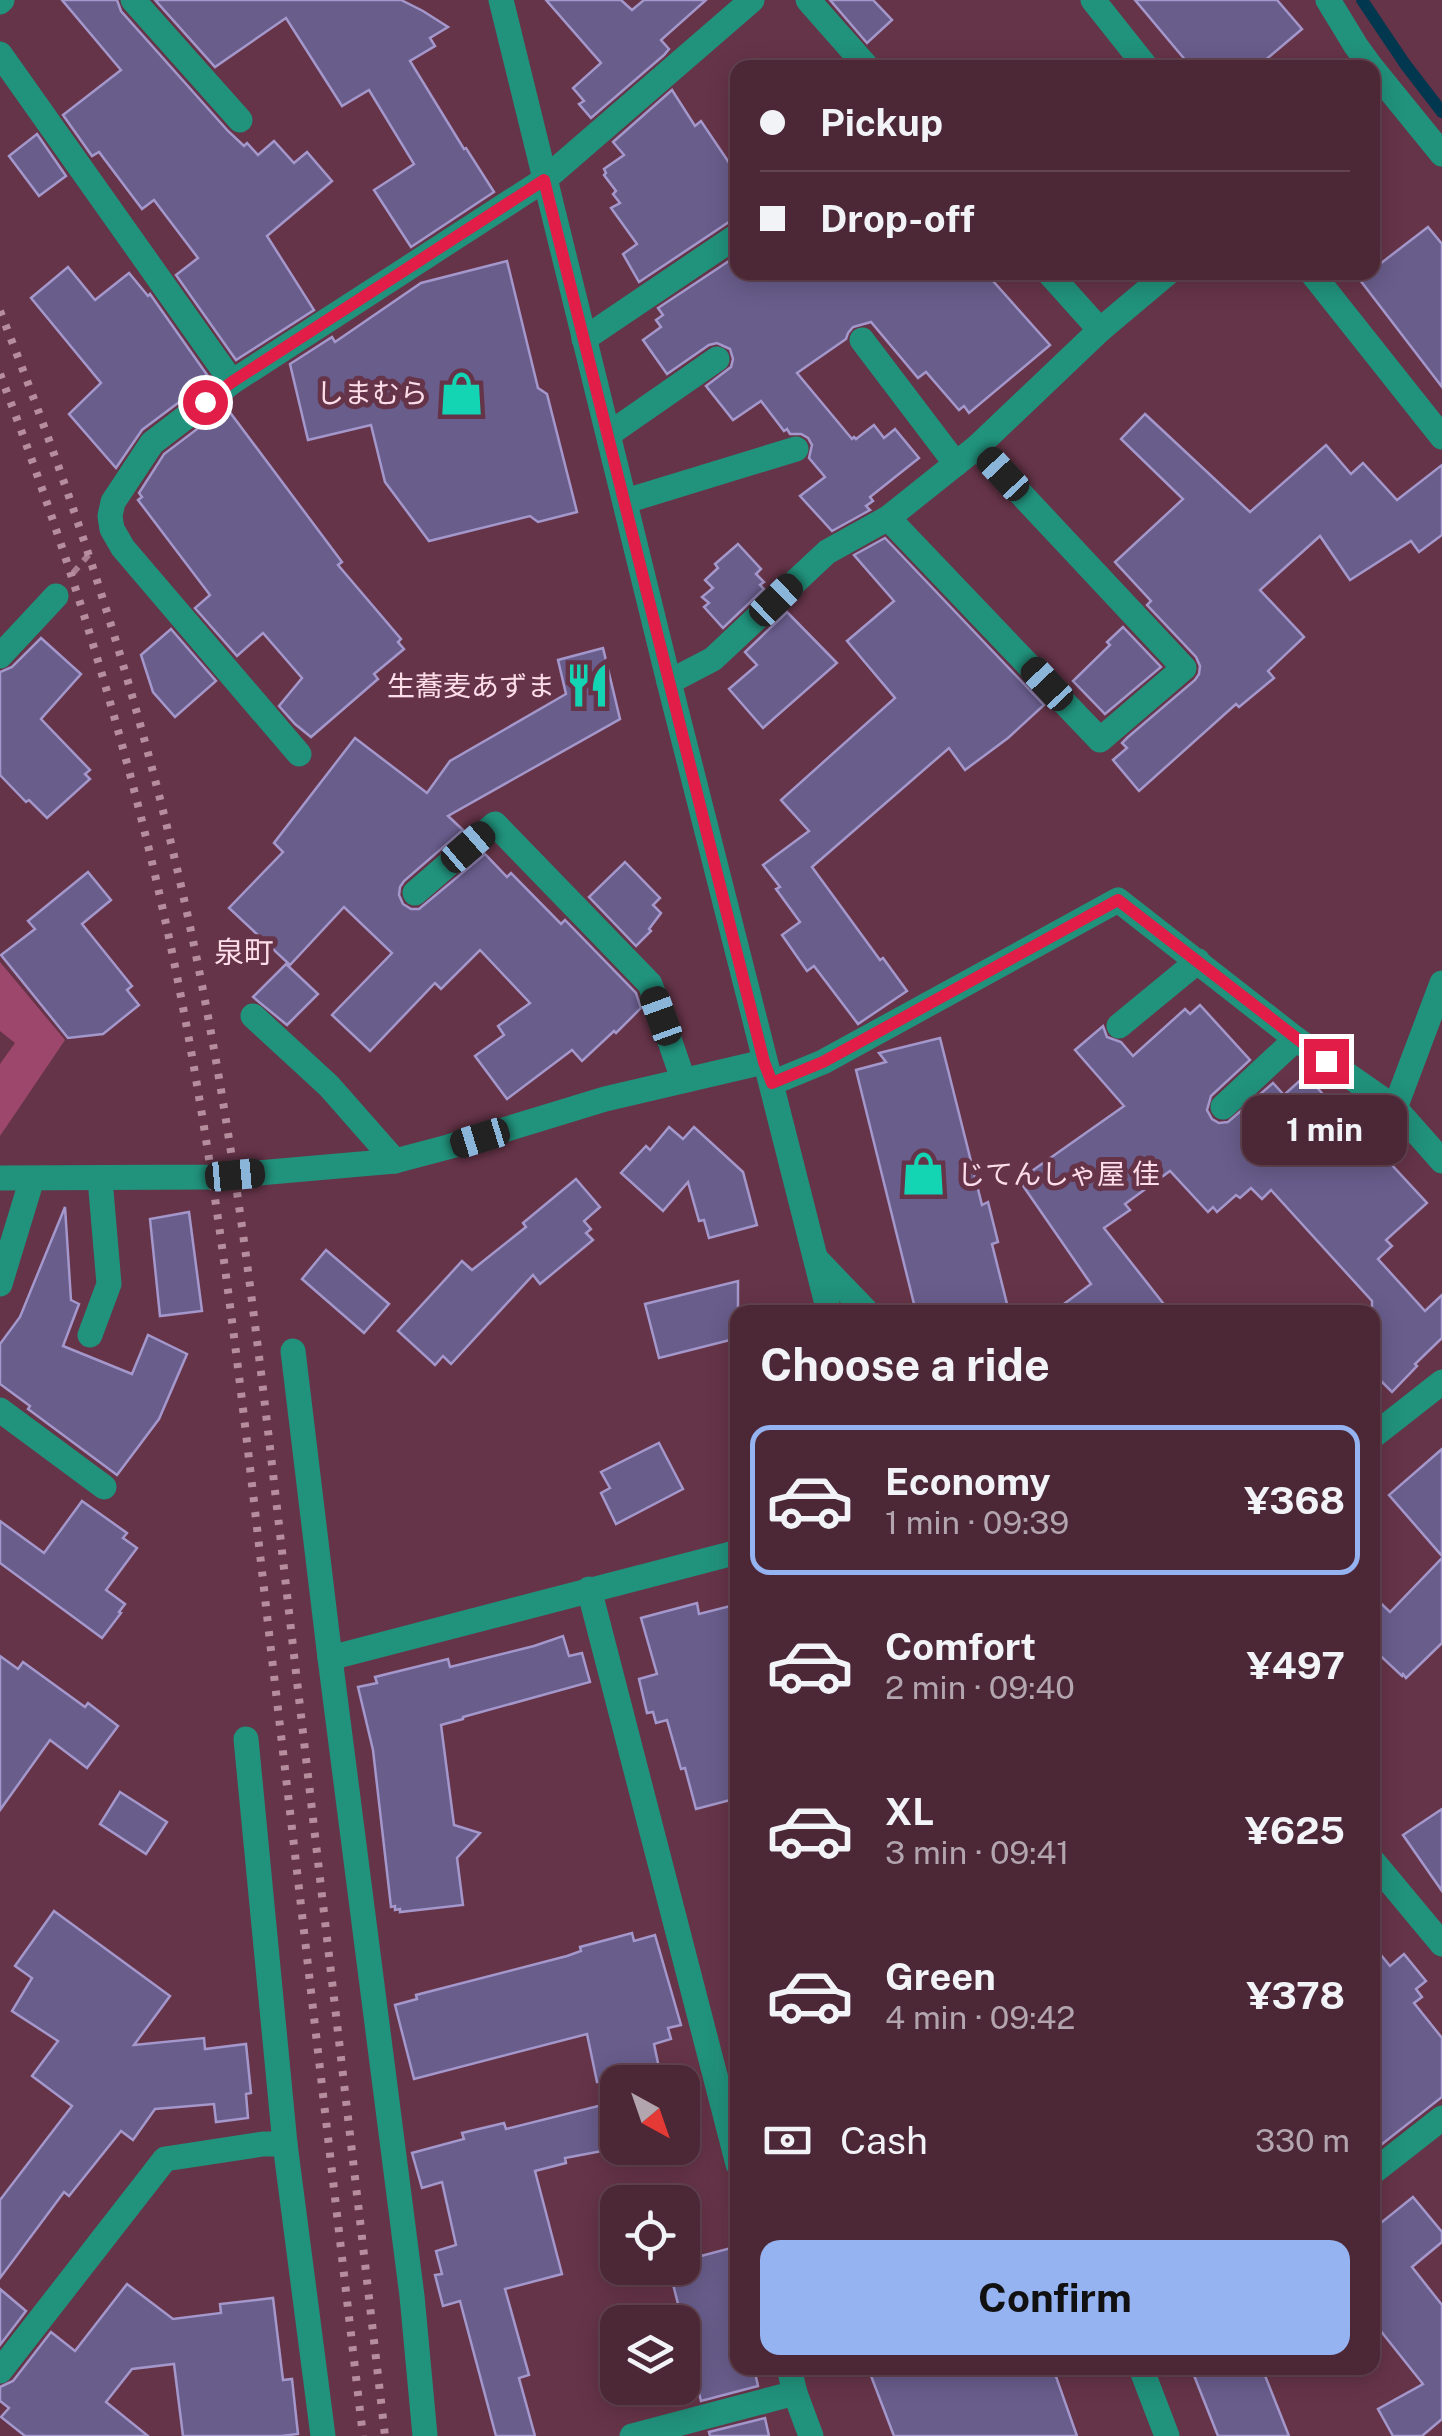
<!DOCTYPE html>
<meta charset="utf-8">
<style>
body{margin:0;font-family:"Public Sans","Noto Sans JP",sans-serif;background:#563342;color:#f1f3f6;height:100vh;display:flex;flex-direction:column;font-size:38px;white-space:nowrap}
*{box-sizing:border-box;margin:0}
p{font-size:32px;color:#b2a5ad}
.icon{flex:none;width:55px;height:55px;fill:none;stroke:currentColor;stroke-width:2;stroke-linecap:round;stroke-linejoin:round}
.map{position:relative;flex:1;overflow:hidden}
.drawer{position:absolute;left:730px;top:1305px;width:650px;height:1070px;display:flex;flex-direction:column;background:#4c2736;border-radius:20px;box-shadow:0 5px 25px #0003,0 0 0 2px #634451}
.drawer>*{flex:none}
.top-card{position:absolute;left:730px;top:60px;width:650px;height:220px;border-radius:20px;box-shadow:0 5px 25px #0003,0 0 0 2px #634451;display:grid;align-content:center;height:220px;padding:0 30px;background:#4c2736}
.needle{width:65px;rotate:140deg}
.controls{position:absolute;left:600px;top:2065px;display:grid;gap:20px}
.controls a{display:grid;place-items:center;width:100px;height:100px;border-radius:20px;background:#4c2736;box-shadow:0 5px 25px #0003,0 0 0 2px #634451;font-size:50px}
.end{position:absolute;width:45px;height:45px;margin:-22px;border:12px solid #e11d48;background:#fff;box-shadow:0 0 0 5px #fff}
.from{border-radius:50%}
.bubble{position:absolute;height:70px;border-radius:20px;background:#4c2736;box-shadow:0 5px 25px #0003,0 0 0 2px #634451;font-size:32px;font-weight:700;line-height:70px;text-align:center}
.car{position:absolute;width:30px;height:60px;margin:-30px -15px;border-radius:12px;box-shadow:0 0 8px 2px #0007;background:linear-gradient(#222 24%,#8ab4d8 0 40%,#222 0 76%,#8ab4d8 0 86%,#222 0)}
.top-card b{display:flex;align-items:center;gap:35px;height:95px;font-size:38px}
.top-card b+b{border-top:2px solid #634451}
.top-card i{width:25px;height:25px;background:#f1f3f6}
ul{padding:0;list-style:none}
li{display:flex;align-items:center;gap:30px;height:150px;margin:0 20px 15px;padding:0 10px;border:5px solid transparent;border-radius:20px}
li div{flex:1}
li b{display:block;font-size:38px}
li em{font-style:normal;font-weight:700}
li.active{border-color:#95b2f1}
li>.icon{width:90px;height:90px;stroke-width:1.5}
h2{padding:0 30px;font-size:45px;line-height:120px}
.pay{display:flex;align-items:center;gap:25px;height:110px;padding:0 30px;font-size:38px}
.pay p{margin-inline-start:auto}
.cta{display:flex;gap:20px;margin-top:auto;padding:20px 30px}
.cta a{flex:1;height:115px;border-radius:20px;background:#95b2f1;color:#111;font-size:40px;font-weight:700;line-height:115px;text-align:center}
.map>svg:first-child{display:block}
.green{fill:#9c476b}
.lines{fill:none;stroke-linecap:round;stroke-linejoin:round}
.stream{stroke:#01374f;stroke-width:12}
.building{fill:#695d8c;stroke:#a497cb;stroke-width:2.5}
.path{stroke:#a97f8f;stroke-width:6;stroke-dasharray:8 8;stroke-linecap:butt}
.minor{stroke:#21927c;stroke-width:25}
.rail{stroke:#b68d9d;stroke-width:8;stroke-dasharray:5 10;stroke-linecap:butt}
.route{stroke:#e11d48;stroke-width:12}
.labels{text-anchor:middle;stroke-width:10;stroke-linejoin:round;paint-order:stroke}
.poi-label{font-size:28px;fill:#fddde8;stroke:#663448;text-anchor:end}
.neighbourhood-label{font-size:30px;fill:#fddde8;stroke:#663448}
</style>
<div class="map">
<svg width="1442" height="2436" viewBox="0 0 1442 2436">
<rect width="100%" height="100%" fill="#663448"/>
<path class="green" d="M 0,962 L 65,1040 L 0,1136 L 0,1064 L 15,1043 L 0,1031 Z"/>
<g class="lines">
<path class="stream" d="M 1362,0 L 1405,64 L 1442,112"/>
</g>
<g class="building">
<path d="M 62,0 L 117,0 L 121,11 L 228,131 L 244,146 L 247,143 L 258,155 L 274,141 L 294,163 L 307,152 L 332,181 L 267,236 L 314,310 L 236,360 L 176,275 L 198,258 L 154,200 L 142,209 L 99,152 L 92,156 L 63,115 L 121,70 Z"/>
<path d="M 155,0 L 401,0 L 423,11 L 448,27 L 430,38 L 435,46 L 410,61 L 464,149 L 466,148 L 494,192 L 411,247 L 374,190 L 414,164 L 369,90 L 342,106 L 286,18 L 215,67 Z"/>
<path d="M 546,0 L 621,0 L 632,10 L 644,0 L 706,0 L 661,40 L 669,49 L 664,55 L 591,118 L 579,104 L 584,101 L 573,88 L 601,63 Z"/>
<path d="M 830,0 L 873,0 L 892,20 L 867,43 Z"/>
<path d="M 1135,0 L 1277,0 L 1302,29 L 1256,68 L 1192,68 Z"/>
<path d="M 672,90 L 695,126 L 701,121 L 738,176 L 738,219 L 729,222 L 639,282 L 623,254 L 637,244 L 611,208 L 620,203 L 613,194 L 616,191 L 604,175 L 606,173 L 604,169 L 624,155 L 613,142 Z"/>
<path d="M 37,134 L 66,176 L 39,196 L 9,156 Z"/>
<path d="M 1428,227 L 1442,244 L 1442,387 L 1360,280 L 1372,272 L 1372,270 Z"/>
<path d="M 738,255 L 738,272 L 985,272 L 1050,345 L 969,413 L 964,406 L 959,410 L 926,372 L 918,378 L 871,322 L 853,327 L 848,333 L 846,339 L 797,373 L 852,439 L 854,437 L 856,439 L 874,425 L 884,438 L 895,429 L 919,458 L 870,497 L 873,501 L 866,506 L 870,510 L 832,531 L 800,496 L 825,477 L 809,458 L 812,445 L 808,438 L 801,434 L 790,434 L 787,429 L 784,431 L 761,401 L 733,420 L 706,386 L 731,367 L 733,359 L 730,349 L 717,343 L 709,345 L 667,374 L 643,340 L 661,327 L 656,320 L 663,315 L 658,308 Z"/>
<path d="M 507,261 L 538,388 L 547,394 L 577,512 L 538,522 L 530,516 L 429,541 L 385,482 L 371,425 L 308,440 L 290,364 L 332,337 L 335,342 L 421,283 Z"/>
<path d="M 68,267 L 95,300 L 129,273 L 148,296 L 150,294 L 210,379 L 142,430 L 116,468 L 69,414 L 101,383 L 31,298 Z"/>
<path d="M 226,407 L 342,562 L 338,565 L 401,639 L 398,642 L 404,649 L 374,674 L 378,679 L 311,737 L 295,724 L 279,706 L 302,678 L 263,633 L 237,656 L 195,608 L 210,595 L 138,500 L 142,497 L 139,493 L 164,454 Z"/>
<path d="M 1145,414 L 1250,512 L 1326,445 L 1351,474 L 1363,463 L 1397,500 L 1442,465 L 1442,535 L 1419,552 L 1411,541 L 1350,580 L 1320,536 L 1260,590 L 1304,637 L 1268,671 L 1274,678 L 1239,707 L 1236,704 L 1139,791 L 1113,760 L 1127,748 L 1122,743 L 1128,737 L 1195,680 L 1199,674 L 1200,666 L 1196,657 L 1147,605 L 1151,601 L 1115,562 L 1183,499 L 1121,439 Z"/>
<path d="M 885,538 L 1044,705 L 1008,738 L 965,770 L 949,748 L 812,867 L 880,960 L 883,958 L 907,991 L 858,1024 L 814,966 L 807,971 L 782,935 L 800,922 L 776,889 L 780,887 L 763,865 L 809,831 L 781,800 L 895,698 L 847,641 L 894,601 L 854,555 Z"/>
<path d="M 738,544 L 761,569 L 756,574 L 764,582 L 760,585 L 764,589 L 723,628 L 704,607 L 709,603 L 702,597 L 713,588 L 705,580 L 718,568 L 715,564 Z"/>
<path d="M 787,612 L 837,663 L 763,728 L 729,689 L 757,665 L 745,652 Z"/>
<path d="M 1123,627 L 1161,667 L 1105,714 L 1073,681 L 1110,645 L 1107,642 Z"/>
<path d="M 171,629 L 216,681 L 175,717 L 153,692 L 141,655 Z"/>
<path d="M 41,638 L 81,674 L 41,719 L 90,770 L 85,774 L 90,779 L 47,818 L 29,800 L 26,802 L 0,775 L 0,672 L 12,667 Z"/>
<path d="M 603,648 L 620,719 L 448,816 L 463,830 L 404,881 L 400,887 L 399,895 L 403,904 L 411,909 L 419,909 L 485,854 L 507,877 L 511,873 L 561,924 L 565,920 L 636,993 L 641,1008 L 616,1033 L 614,1031 L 582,1061 L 572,1050 L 507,1099 L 475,1056 L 504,1035 L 498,1026 L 530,1003 L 480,950 L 441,989 L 435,983 L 370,1051 L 332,1015 L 392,953 L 344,907 L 290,965 L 229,908 L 283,852 L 274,843 L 355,738 L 427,793 L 450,761 L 566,694 L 558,660 Z"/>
<path d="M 625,862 L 660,898 L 653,905 L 661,913 L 649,929 L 651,931 L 636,946 L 589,897 Z"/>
<path d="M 88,872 L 111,900 L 82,924 L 132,986 L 127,990 L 139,1005 L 103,1034 L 68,1038 L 1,955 L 35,929 L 28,921 Z"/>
<path d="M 286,964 L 318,994 L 287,1025 L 253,997 Z"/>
<path d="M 1200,1005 L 1250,1060 L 1211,1096 L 1207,1110 L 1212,1119 L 1219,1123 L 1228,1122 L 1273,1083 L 1284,1095 L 1306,1075 L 1374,1152 L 1377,1149 L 1427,1203 L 1386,1240 L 1392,1246 L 1378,1259 L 1425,1311 L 1442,1295 L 1442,1338 L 1415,1364 L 1417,1366 L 1392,1392 L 1372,1372 L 1372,1301 L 1271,1190 L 1262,1199 L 1251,1188 L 1240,1198 L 1236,1195 L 1217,1212 L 1213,1207 L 1208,1212 L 1170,1171 L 1125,1204 L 1130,1210 L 1104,1228 L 1170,1312 L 1053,1312 L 1091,1284 L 1019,1180 L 1124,1106 L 1075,1050 L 1103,1026 L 1107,1037 L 1121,1042 L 1133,1056 L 1185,1009 L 1190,1014 Z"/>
<path d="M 940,1038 L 982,1205 L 988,1202 L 998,1242 L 992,1244 L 1009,1312 L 916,1312 L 856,1070 L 886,1062 L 879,1053 Z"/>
<path d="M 669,1127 L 683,1139 L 694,1127 L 743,1172 L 757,1225 L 709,1238 L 704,1220 L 699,1221 L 688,1182 L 663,1211 L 621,1173 L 646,1146 L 650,1150 Z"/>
<path d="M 576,1179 L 600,1207 L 584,1221 L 591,1229 L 586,1233 L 593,1240 L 540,1284 L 533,1275 L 451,1364 L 443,1356 L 435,1365 L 398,1331 L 462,1261 L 472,1270 L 526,1227 L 523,1223 Z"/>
<path d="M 65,1207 L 71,1300 L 79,1304 L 63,1346 L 132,1374 L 148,1335 L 187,1354 L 159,1419 L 117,1475 L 28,1409 L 30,1406 L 0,1384 L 0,1344 L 20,1317 Z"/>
<path d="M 189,1212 L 202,1311 L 160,1316 L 150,1219 Z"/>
<path d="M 326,1250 L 389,1304 L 364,1333 L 302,1279 Z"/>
<path d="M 738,1281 L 738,1338 L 659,1358 L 645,1304 Z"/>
<path d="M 659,1443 L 683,1489 L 616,1524 L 601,1493 L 610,1488 L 601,1472 Z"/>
<path d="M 1442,1449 L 1442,1556 L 1389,1495 Z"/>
<path d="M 82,1501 L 127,1533 L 123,1538 L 137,1548 L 106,1590 L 125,1604 L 119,1612 L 121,1613 L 102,1638 L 0,1563 L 0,1521 L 44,1553 Z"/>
<path d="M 1442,1558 L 1442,1643 L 1406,1678 L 1403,1674 L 1402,1676 L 1372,1648 L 1372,1595 L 1390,1612 Z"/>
<path d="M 697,1603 L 699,1614 L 738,1604 L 738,1798 L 696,1809 L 685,1768 L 681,1769 L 667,1720 L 656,1723 L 653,1712 L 647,1713 L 639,1679 L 657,1674 L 641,1618 Z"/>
<path d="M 563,1636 L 569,1656 L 582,1653 L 590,1682 L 463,1717 L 463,1719 L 441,1725 L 454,1825 L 480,1833 L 457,1858 L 463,1905 L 400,1912 L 400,1909 L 395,1910 L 395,1906 L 391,1907 L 373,1750 L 358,1687 L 377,1683 L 375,1677 L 448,1659 L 450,1667 L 534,1646 Z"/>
<path d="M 0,1656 L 18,1669 L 23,1662 L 85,1707 L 88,1703 L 118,1726 L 87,1768 L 50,1740 L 0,1810 Z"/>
<path d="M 120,1792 L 167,1822 L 146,1854 L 100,1824 Z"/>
<path d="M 1442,1809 L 1442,1891 L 1403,1835 Z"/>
<path d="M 54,1911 L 170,1996 L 134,2045 L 204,2038 L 205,2049 L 246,2044 L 251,2093 L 246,2094 L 248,2118 L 216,2122 L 214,2104 L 155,2109 L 133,2140 L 121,2131 L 69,2196 L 64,2192 L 0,2278 L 0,2200 L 72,2106 L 32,2076 L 58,2041 L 12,2011 L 32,1978 L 15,1966 Z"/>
<path d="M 632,1933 L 634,1941 L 655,1935 L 681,2025 L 668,2028 L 671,2039 L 654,2044 L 662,2082 L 597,2082 L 587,2034 L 414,2079 L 395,2005 L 417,1999 L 416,1995 L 567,1956 L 581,1951 L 580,1947 Z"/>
<path d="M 1372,1944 L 1390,1966 L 1404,1954 L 1426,1981 L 1416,1989 L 1422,1997 L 1414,2003 L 1442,2038 L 1442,2097 L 1372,2152 Z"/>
<path d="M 618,2101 L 618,2148 L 565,2158 L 566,2163 L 535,2171 L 562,2274 L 505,2289 L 529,2375 L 519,2378 L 535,2436 L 496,2436 L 460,2301 L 443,2306 L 435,2275 L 442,2274 L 436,2251 L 456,2245 L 442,2182 L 422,2188 L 412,2153 L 464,2139 L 462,2133 L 504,2123 L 506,2129 Z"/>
<path d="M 1413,2197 L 1442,2232 L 1442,2242 L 1412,2267 L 1442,2305 L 1442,2419 L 1422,2436 L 1393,2436 L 1378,2409 L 1423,2384 L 1372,2320 L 1372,2230 Z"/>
<path d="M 731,2248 L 738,2274 L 738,2368 L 754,2368 L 758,2386 L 701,2401 L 691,2361 L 682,2364 L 682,2320 L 669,2268 L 682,2268 L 682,2261 Z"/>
<path d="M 127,2284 L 173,2319 L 221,2313 L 220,2304 L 273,2298 L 283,2380 L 292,2379 L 298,2434 L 281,2436 L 183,2436 L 174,2364 L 132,2369 L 106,2402 L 148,2436 L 25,2436 L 1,2417 L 9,2408 L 0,2401 L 0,2387 L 13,2381 L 51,2332 L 75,2351 Z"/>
<path d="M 0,2289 L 26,2311 L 0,2345 Z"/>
<path d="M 868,2368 L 1053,2368 L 1077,2436 L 894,2436 Z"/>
<path d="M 1191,2368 L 1262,2368 L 1289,2436 L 1218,2436 Z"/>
<path d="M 765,2418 L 769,2436 L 710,2436 L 709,2432 Z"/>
</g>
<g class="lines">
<path class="path" d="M 73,573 L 91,552"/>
<g class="minor">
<path d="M 133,0 L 240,120"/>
<path d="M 501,0 L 669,682 L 829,1312"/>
<path d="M 808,0 L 868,68"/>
<path d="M 1093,0 L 1147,68"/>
<path d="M 1328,0 L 1356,46 L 1372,68"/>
<path d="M 0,2 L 2,0"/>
<path d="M 0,54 L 232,382"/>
<path d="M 1372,68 L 1442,154"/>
<path d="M 1048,272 L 1100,330"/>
<path d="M 1311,272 L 1442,437"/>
<path d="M 584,339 L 738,235"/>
<path d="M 862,340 L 956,464"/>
<path d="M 609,434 L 717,359"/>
<path d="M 626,501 L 796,449"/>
<path d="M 888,518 L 1100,740 L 1184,668 L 977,447"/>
<path d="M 0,656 L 56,596"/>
<path d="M 669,682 L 713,659 L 827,552 L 888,518 L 977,447 L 1100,330 L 1169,272"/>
<path d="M 299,754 L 123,548 L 112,529 L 110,516 L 113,502 L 152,443 L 232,382 L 544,180 L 752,0"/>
<path d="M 415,893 L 495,824 L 650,984 L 683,1079"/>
<path d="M 253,1016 L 329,1086 L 395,1161"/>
<path d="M 1119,1026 L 1198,961"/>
<path d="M 772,1083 L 823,1062 L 1118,900 L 1296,1039 L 1395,1108 L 1442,983"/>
<path d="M 1223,1107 L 1296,1039"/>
<path d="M 1395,1108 L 1442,1161"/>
<path d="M 0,1178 L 212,1177 L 395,1161 L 448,1147 L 605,1099 L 764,1062"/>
<path d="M 818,1261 L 867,1312"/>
<path d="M 0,1284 L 32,1179"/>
<path d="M 90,1335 L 109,1284 L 100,1179"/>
<path d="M 293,1351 L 330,1658"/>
<path d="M 0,1410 L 104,1487"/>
<path d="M 1372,1437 L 1442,1382"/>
<path d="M 589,1589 L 738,2164"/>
<path d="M 246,1739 L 285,2144"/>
<path d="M 1372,1860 L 1442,1944"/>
<path d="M 1372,2173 L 1442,2118"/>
<path d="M 789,2368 L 795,2393 L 811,2436"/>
<path d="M 1141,2368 L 1167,2436"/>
<path d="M 0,2371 L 165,2159 L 263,2144 L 285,2144 L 323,2436"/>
<path d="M 425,2436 L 412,2296 L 330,1658 L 738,1552"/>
<path d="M 632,2436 L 795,2393"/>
</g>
<g class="rail">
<path d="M 0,311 C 71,490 131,673 175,860 C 233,1104 259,1354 288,1603 C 320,1881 353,2158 385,2436"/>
<path d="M 0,374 C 78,578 141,788 182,1002 C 223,1216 246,1433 271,1650 C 302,1912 332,2174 363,2436"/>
</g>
</g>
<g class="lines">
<path class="route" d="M 205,402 L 232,382 L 544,180 L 764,1062 L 772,1083 L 823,1062 L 1118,900 L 1326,1061"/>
</g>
<defs>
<symbol id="shop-bare" viewBox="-9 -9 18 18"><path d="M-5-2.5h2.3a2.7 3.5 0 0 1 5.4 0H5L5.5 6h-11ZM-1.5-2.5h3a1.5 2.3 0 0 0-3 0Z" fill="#13d5b4" stroke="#663448" stroke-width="2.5" paint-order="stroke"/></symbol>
<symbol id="restaurant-bare" viewBox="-9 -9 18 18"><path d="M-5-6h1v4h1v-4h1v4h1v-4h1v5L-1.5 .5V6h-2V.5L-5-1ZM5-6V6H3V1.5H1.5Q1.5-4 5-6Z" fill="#13d5b4" stroke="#663448" stroke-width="2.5" paint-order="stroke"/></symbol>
</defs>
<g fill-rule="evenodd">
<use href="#shop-bare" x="430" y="362" width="63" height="63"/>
<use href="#restaurant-bare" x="556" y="654" width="63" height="63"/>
<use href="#shop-bare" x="892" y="1142" width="63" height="63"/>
</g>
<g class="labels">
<g class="poi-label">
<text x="428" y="403">しまむら</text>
<text x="555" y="696">生蕎麦あずま</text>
<text x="957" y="1184" text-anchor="start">じてんしゃ屋 佳</text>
</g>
<g class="neighbourhood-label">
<text x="244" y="963">泉町</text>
</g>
</g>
</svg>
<div class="controls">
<a><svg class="needle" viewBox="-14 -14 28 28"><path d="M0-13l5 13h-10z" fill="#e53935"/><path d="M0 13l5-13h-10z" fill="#b2a5ad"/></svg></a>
<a><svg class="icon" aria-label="locate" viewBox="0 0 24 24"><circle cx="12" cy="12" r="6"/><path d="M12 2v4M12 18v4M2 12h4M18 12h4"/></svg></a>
<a><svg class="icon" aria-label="layers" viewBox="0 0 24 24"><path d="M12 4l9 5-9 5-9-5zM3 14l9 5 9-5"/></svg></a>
</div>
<i class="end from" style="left:205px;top:402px"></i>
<i class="end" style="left:1326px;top:1061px"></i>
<div class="bubble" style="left:1242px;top:1095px;width:165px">1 min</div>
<i class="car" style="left:1003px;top:474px;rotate:317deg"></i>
<i class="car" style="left:776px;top:600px;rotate:46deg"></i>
<i class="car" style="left:1047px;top:684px;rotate:317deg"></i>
<i class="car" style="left:468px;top:847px;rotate:49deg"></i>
<i class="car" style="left:661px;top:1016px;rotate:340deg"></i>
<i class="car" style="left:480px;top:1138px;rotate:253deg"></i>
<i class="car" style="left:235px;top:1175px;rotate:85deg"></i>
<div class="top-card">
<b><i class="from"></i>Pickup</b>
<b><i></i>Drop-off</b>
</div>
<section class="drawer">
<h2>Choose a ride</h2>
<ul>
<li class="active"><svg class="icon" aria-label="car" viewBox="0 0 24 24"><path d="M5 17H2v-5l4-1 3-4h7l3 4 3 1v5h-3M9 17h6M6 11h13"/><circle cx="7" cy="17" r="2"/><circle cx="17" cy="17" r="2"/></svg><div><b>Economy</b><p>1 min · 09:39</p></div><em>¥368</em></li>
<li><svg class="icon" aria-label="car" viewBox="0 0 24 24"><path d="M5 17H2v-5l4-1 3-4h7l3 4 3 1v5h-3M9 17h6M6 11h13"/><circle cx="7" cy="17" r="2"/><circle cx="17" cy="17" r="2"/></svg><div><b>Comfort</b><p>2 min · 09:40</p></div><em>¥497</em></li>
<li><svg class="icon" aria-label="car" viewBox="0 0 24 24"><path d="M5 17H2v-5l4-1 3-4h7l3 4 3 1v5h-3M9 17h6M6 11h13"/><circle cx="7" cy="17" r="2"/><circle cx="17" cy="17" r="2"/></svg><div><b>XL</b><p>3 min · 09:41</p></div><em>¥625</em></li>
<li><svg class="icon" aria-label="car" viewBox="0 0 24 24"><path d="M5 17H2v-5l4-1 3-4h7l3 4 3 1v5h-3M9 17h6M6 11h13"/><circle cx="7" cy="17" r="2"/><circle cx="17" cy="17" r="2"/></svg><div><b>Green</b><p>4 min · 09:42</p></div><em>¥378</em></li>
</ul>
<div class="pay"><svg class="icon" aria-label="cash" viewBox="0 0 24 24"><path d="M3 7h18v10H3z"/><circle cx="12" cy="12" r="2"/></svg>Cash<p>330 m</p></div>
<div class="cta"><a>Confirm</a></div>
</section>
</div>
